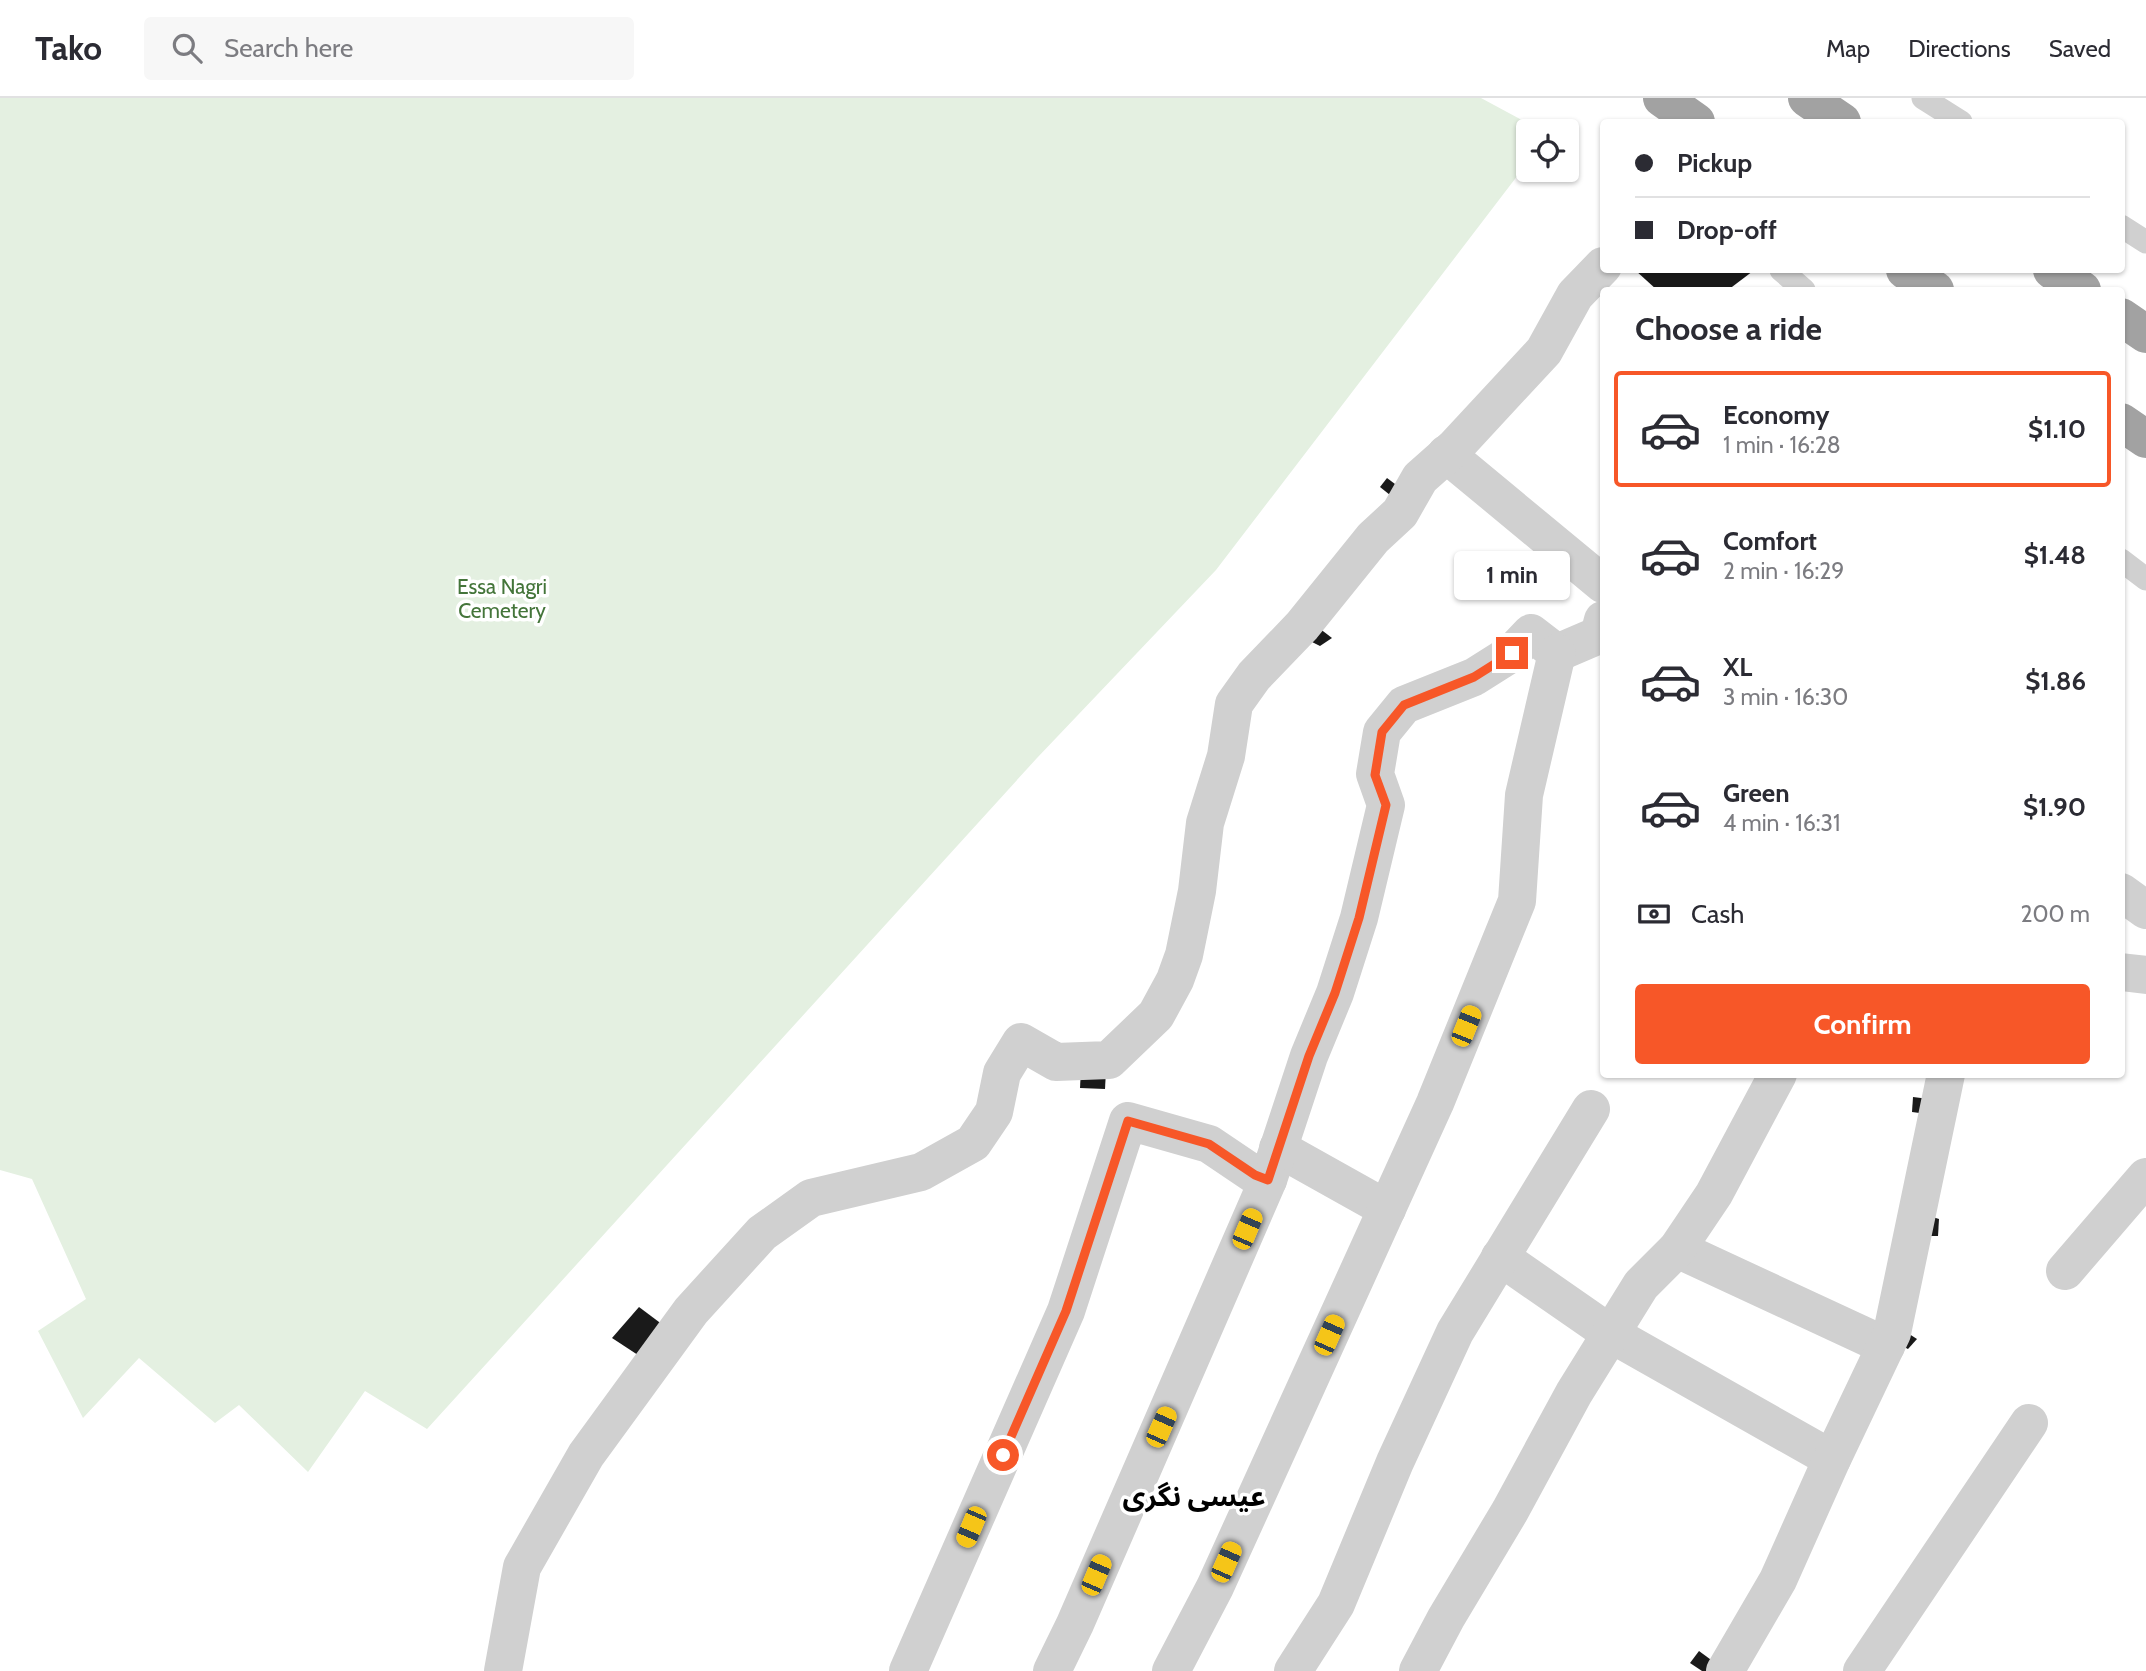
<!DOCTYPE html>
<meta charset="utf-8">
<style>
body{margin:0;font-family:Cabin,"Noto Sans Arabic",sans-serif;background:#f7f7f7;color:#2b2b33;height:100vh;display:flex;flex-direction:column;font-size:26px;white-space:nowrap}
*{box-sizing:border-box;margin:0}
p{font-size:23px;color:#7c7c81}
.icon{flex:none;width:38px;height:38px;fill:none;stroke:currentColor;stroke-width:2;stroke-linecap:round;stroke-linejoin:round}
.map{position:relative;flex:1;overflow:hidden}
.drawer{position:absolute;left:1600px;top:189px;width:525px;height:791px;display:flex;flex-direction:column;background:#fff;border-radius:7px;box-shadow:0 2px 5px #0004}
.drawer>*{flex:none}
.banner{position:absolute;left:1600px;top:21px;width:525px;height:154px;border-radius:7px;box-shadow:0 2px 5px #0004;display:grid;align-content:center;height:154px;padding:0 35px;background:#fff}
.fabs{position:absolute;left:1516px;top:21px;display:grid;gap:14px}
.fabs a{display:grid;place-items:center;width:63px;height:63px;border-radius:7px;background:#fff;box-shadow:0 2px 5px #0004;font-size:35px}
.end{position:absolute;width:32px;height:32px;margin:-16px;border:9px solid #f75728;background:#fff;box-shadow:0 0 0 4px #fff}
.from{border-radius:50%}
.bubble{position:absolute;height:49px;border-radius:7px;background:#fff;box-shadow:0 2px 5px #0004;font-size:23px;font-weight:800;line-height:49px;text-align:center}
.car{position:absolute;width:21px;height:42px;margin:-21px -10px;border-radius:9px;box-shadow:0 0 5px 2px #0007;background:linear-gradient(#f5c518 24%,#345 0 40%,#f5c518 0 76%,#345 0 86%,#f5c518 0)}
.banner b{display:flex;align-items:center;gap:24px;height:66px;font-size:26px}
.banner b+b{border-top:2px solid #e1e1e2}
.banner i{width:18px;height:18px;background:#2b2b33}
ul{padding:0;list-style:none}
li{display:flex;align-items:center;gap:21px;height:116px;margin:0 14px 10px;padding:0 21px;border:4px solid transparent;border-radius:7px}
li div{flex:1}
li b{display:block;font-size:26px}
li em{font-style:normal;font-weight:800}
li.active{border-color:#f75728}
li>.icon{width:63px;height:63px;stroke-width:1.5}
h2{padding:0 35px;font-size:32px;line-height:84px}
.pay{display:flex;align-items:center;gap:18px;height:77px;padding:0 35px;font-size:26px}
.pay p{margin-inline-start:auto}
.action{display:flex;gap:14px;margin-top:auto;padding:14px 35px}
.action a{flex:1;height:80px;border-radius:7px;background:#f75728;color:#fff;font-size:28px;font-weight:800;line-height:80px;text-align:center}
header{display:flex;align-items:center;gap:42px;box-sizing:border-box;height:98px;padding:0 35px;background:#fff;border-bottom:2px solid #e1e1e2}
header strong{font-size:33px}
nav{display:flex;gap:38px;margin-inline-start:auto;font-size:24px}
.search{width:490px;height:63px;background:#f7f7f7;display:flex;align-items:center;gap:18px;box-sizing:border-box;padding:0 24px;border-radius:7px;color:#7c7c81;font-size:26px}
.map>svg:first-child{display:block}
.green{fill:#e4f0e1}
.building{fill:#1a1a1a}
.lines{fill:none;stroke-linecap:round;stroke-linejoin:round}
.service{stroke:#d0d0d0;stroke-width:23}
.minor{stroke:#d0d0d0;stroke-width:38}
.trunk{stroke:#a2a2a2;stroke-width:38}
.route{stroke:#f75728;stroke-width:9}
.labels{text-anchor:middle;stroke-width:7;stroke-linejoin:round;paint-order:stroke}
.park-label{font-size:21px;fill:#44753a;stroke:#fff}
.district-label{font-size:28px;font-weight:bold;fill:#000;stroke:#fff}
</style>
<header>
<strong>Tako</strong>
<div class="search"><svg class="icon" aria-label="search" viewBox="0 0 24 24"><circle cx="10" cy="10" r="6"/><path d="M15 15l6 6"/></svg>Search here</div>
<nav><a>Map</a><a>Directions</a><a>Saved</a></nav>
</header>
<div class="map">
<svg width="2146" height="1573" viewBox="0 0 2146 1573">
<rect width="100%" height="100%" fill="#fff"/>
<path class="green" d="M 0,0 L 1481,0 L 1542,33 L 1528,33 L 1528,64 L 1216,472 L 1037,660 L 427,1331 L 365,1293 L 308,1374 L 239,1307 L 215,1325 L 139,1260 L 83,1320 L 38,1233 L 86,1201 L 32,1081 L 0,1072 Z"/>
<g class="building">
<path d="M 1635,172 L 1751,172 L 1753,173 L 1728,192 L 1657,192 Z"/>
<path d="M 1387,380 L 1403,392 L 1395,401 L 1380,389 Z"/>
<path d="M 1319,530 L 1332,540 L 1320,548 L 1308,542 Z"/>
<path d="M 1081,971 L 1106,972 L 1105,991 L 1080,990 Z"/>
<path d="M 1913,999 L 1929,1001 L 1927,1016 L 1912,1014 Z"/>
<path d="M 1923,1116 L 1939,1121 L 1938,1138 L 1920,1138 Z"/>
<path d="M 639,1209 L 663,1227 L 641,1259 L 612,1240 Z"/>
<path d="M 1903,1232 L 1917,1241 L 1908,1251 L 1896,1245 Z"/>
<path d="M 1699,1553 L 1718,1567 L 1714,1573 L 1702,1573 L 1690,1565 Z"/>
</g>
<g class="lines">
<g class="service">
<path d="M 1923,0 L 1961,24"/>
<path d="M 2121,128 L 2146,144"/>
<path d="M 1781,172 L 1804,192"/>
<path d="M 2121,462 L 2146,481"/>
</g>
<g class="minor">
<path d="M 1446,356 L 1603,486"/>
<path d="M 1557,555 L 1599,537 L 1603,522"/>
<path d="M 2121,794 L 2146,812"/>
<path d="M 2121,874 L 2146,877"/>
<path d="M 1278,1050 L 1387,1111"/>
<path d="M 1677,1151 L 1886,1248"/>
<path d="M 1500,1159 L 1611,1236 L 1832,1361"/>
<path d="M 2065,1173 L 2146,1079"/>
<path d="M 503,1573 L 522,1469 L 586,1357 L 691,1213 L 762,1135 L 811,1100 L 921,1074 L 973,1045 L 994,1014 L 1002,975 L 1021,944 L 1056,964 L 1109,962 L 1156,917 L 1175,882 L 1184,857 L 1197,793 L 1205,725 L 1226,658 L 1234,606 L 1254,578 L 1302,528 L 1373,440 L 1400,415 L 1420,380 L 1455,349 L 1544,253 L 1575,197 L 1603,168"/>
<path d="M 908,1573 L 1066,1213 L 1128,1023 L 1209,1046 L 1255,1077 L 1268,1082 L 1309,958 L 1335,895 L 1359,820 L 1386,707 L 1375,676 L 1382,634 L 1404,607 L 1474,579 L 1512,555 L 1531,535 L 1557,555"/>
<path d="M 1052,1573 L 1075,1526 L 1268,1082"/>
<path d="M 1171,1573 L 1215,1489 L 1435,1005 L 1517,803 L 1524,697 L 1557,555"/>
<path d="M 1293,1573 L 1336,1506 L 1395,1364 L 1455,1234 L 1591,1011"/>
<path d="M 1418,1573 L 1446,1520 L 1510,1413 L 1574,1295 L 1641,1187 L 1677,1151 L 1714,1096 L 1778,976"/>
<path d="M 1725,1573 L 1778,1482 L 1832,1361 L 1892,1235 L 1946,976"/>
<path d="M 1862,1573 L 2029,1325"/>
</g>
<g class="trunk">
<path d="M 1662,0 L 1696,24"/>
<path d="M 1807,0 L 1842,24"/>
<path d="M 1905,172 L 1935,192"/>
<path d="M 2052,172 L 2082,192"/>
<path d="M 2121,219 L 2146,236"/>
<path d="M 2121,324 L 2146,341"/>
</g>
</g>
<g class="lines">
<path class="route" d="M 1003,1357 L 1066,1213 L 1128,1023 L 1209,1046 L 1255,1077 L 1268,1082 L 1309,958 L 1335,895 L 1359,820 L 1386,707 L 1375,677 L 1382,634 L 1404,607 L 1474,579 L 1512,555"/>
</g>
<g class="labels">
<g class="park-label">
<text x="502" y="496">Essa Nagri<tspan x="502" dy="24">Cemetery</tspan></text>
</g>
<g class="district-label">
<text x="1194" y="1408">عیسی نگری</text>
</g>
</g>
</svg>
<div class="fabs">
<a><svg class="icon" aria-label="locate" viewBox="0 0 24 24"><circle cx="12" cy="12" r="6"/><path d="M12 2v4M12 18v4M2 12h4M18 12h4"/></svg></a>
</div>
<i class="end from" style="left:1003px;top:1357px"></i>
<i class="end" style="left:1512px;top:555px"></i>
<div class="bubble" style="left:1454px;top:453px;width:116px">1 min</div>
<i class="car" style="left:1466px;top:928px;rotate:22deg"></i>
<i class="car" style="left:1247px;top:1131px;rotate:23deg"></i>
<i class="car" style="left:1329px;top:1237px;rotate:24deg"></i>
<i class="car" style="left:1161px;top:1329px;rotate:24deg"></i>
<i class="car" style="left:971px;top:1429px;rotate:203deg"></i>
<i class="car" style="left:1226px;top:1464px;rotate:24deg"></i>
<i class="car" style="left:1096px;top:1477px;rotate:23deg"></i>
<div class="banner">
<b><i class="from"></i>Pickup</b>
<b><i></i>Drop-off</b>
</div>
<section class="drawer">
<h2>Choose a ride</h2>
<ul>
<li class="active"><svg class="icon" aria-label="car" viewBox="0 0 24 24"><path d="M5 17H2v-5l4-1 3-4h7l3 4 3 1v5h-3M9 17h6M6 11h13"/><circle cx="7" cy="17" r="2"/><circle cx="17" cy="17" r="2"/></svg><div><b>Economy</b><p>1 min · 16:28</p></div><em>$1.10</em></li>
<li><svg class="icon" aria-label="car" viewBox="0 0 24 24"><path d="M5 17H2v-5l4-1 3-4h7l3 4 3 1v5h-3M9 17h6M6 11h13"/><circle cx="7" cy="17" r="2"/><circle cx="17" cy="17" r="2"/></svg><div><b>Comfort</b><p>2 min · 16:29</p></div><em>$1.48</em></li>
<li><svg class="icon" aria-label="car" viewBox="0 0 24 24"><path d="M5 17H2v-5l4-1 3-4h7l3 4 3 1v5h-3M9 17h6M6 11h13"/><circle cx="7" cy="17" r="2"/><circle cx="17" cy="17" r="2"/></svg><div><b>XL</b><p>3 min · 16:30</p></div><em>$1.86</em></li>
<li><svg class="icon" aria-label="car" viewBox="0 0 24 24"><path d="M5 17H2v-5l4-1 3-4h7l3 4 3 1v5h-3M9 17h6M6 11h13"/><circle cx="7" cy="17" r="2"/><circle cx="17" cy="17" r="2"/></svg><div><b>Green</b><p>4 min · 16:31</p></div><em>$1.90</em></li>
</ul>
<div class="pay"><svg class="icon" aria-label="cash" viewBox="0 0 24 24"><path d="M3 7h18v10H3z"/><circle cx="12" cy="12" r="2"/></svg>Cash<p>200 m</p></div>
<div class="action"><a>Confirm</a></div>
</section>
</div>
